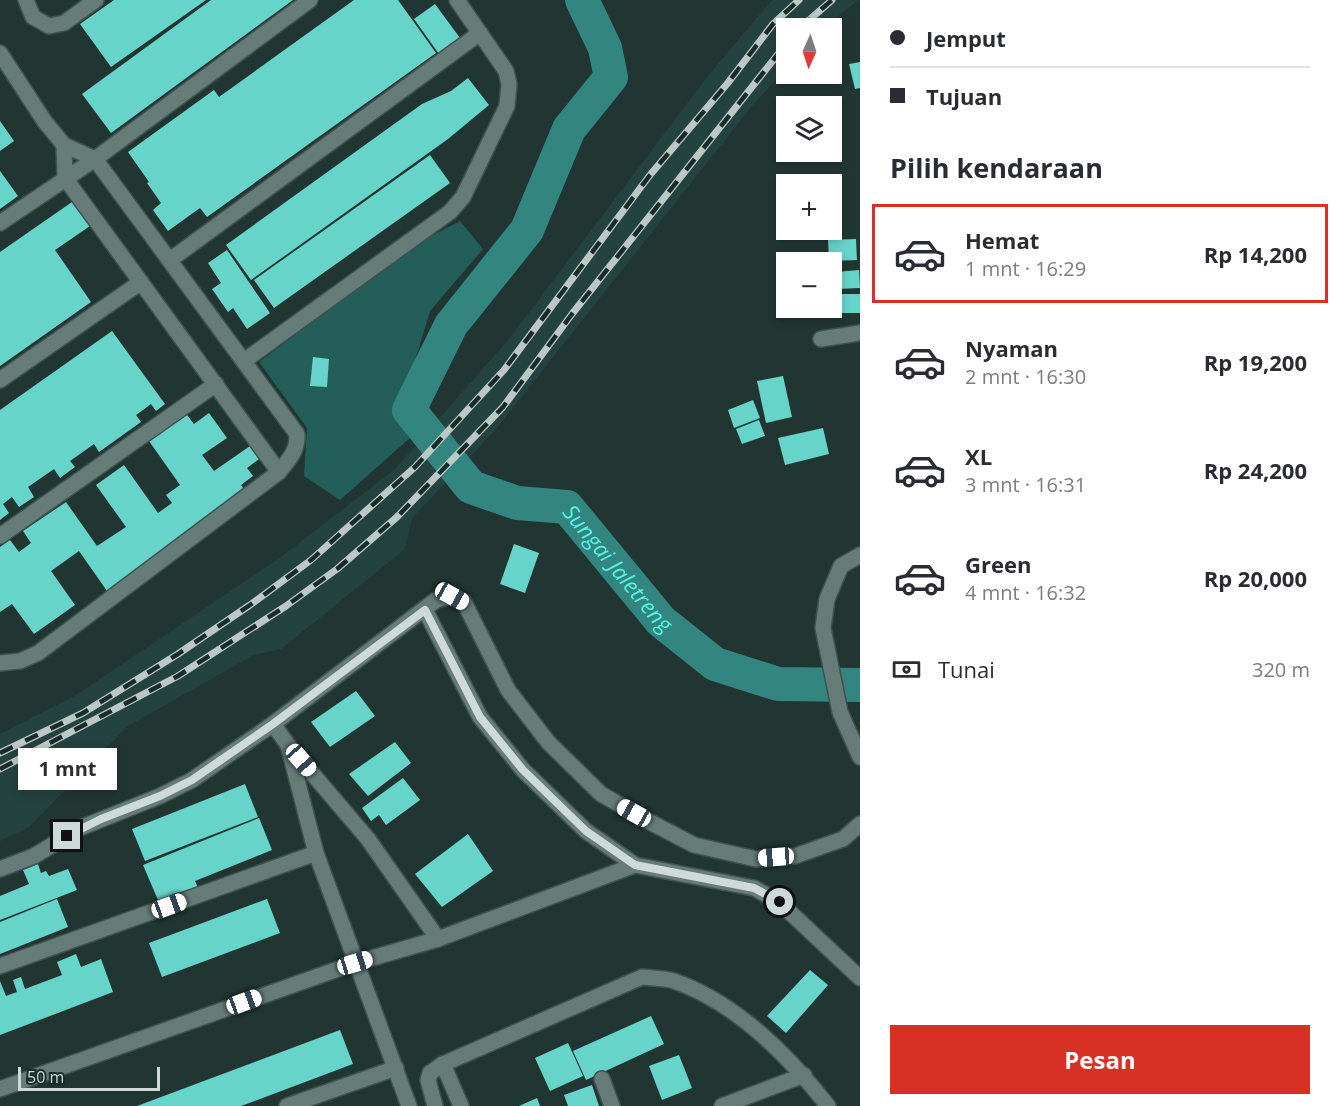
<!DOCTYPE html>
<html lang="id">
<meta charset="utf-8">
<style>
body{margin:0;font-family:"Open Sans",sans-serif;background:#f7f7f7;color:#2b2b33;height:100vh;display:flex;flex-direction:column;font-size:22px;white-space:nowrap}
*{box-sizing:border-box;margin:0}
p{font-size:20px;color:#7c7c81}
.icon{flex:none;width:33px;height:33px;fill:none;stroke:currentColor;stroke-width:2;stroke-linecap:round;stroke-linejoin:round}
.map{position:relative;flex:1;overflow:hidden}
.panel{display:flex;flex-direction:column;background:#fff;width:480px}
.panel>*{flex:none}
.top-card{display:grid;align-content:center;height:132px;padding:0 30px;background:#fff}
.needle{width:39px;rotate:183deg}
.fabs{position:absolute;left:776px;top:18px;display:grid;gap:12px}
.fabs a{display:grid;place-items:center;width:66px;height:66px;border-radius:0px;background:#fff;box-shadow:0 3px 9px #0003;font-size:30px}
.scale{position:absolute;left:18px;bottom:15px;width:142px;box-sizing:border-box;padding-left:6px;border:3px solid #cedad8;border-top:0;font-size:16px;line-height:21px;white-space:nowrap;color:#cedad8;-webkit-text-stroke:4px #182c2a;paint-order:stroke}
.end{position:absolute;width:27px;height:27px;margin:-14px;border:8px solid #cedad8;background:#111;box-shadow:0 0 0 3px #111}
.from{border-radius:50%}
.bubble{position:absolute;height:42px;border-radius:0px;background:#fff;box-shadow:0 3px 9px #0003;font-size:20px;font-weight:700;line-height:42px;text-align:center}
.car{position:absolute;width:18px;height:36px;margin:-18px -9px;border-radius:8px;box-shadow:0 0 4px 2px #0007;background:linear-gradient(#fff 24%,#345 0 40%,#fff 0 76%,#345 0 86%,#fff 0)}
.top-card b{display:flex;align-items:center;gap:21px;height:57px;font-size:22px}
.top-card b+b{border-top:2px solid #e1e1e2}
.top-card i{width:15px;height:15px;background:#2b2b33}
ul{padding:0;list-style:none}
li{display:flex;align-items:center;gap:18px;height:99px;margin:0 12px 9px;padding:0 18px;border:3px solid transparent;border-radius:0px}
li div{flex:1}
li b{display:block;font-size:22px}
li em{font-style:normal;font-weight:700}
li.active{border-color:#d93025}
li>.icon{width:54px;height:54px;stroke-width:1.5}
h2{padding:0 30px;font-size:27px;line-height:72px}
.pay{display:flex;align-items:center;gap:15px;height:66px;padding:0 30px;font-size:22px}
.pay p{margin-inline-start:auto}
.cta{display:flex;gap:12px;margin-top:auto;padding:12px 30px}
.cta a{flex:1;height:69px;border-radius:0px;background:#d93025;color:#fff;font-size:24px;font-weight:700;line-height:69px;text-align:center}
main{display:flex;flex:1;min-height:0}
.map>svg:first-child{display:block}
.built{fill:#24423f}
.green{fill:#235e58}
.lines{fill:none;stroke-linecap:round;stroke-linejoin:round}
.river{stroke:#32867f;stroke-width:34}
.building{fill:#67d4c9}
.minor-casing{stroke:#405250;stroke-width:18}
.minor{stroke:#657c79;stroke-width:15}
.rail-casing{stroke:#bbc8c6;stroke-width:7}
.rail{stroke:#182c2a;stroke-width:4.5;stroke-dasharray:14;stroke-linecap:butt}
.route{stroke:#cedad8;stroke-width:8}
.labels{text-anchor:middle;stroke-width:6;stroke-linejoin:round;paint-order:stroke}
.water-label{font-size:22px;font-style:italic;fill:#57f5e7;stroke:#182c2a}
</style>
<main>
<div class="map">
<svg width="860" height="1106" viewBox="0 0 860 1106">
<rect width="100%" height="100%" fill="#213633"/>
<path class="built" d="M 772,0 L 858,0 L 824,28 L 786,28 L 786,69 L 752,106 L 497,428 L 413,517 L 404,550 L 281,649 L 254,655 L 128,726 L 29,827 L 0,841 L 0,734 L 76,695 L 277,560 L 395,469 L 508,340 L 711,72 Z"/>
<path class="green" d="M 460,221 L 483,249 L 430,311 L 401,407 L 411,437 L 340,500 L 304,476 L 307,428 L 259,362 L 418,243 Z"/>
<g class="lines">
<path class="river" id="s1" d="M 582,0 L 605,48 L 611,77 L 569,129 L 527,230 L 451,325 L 409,410 L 471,487 L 517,503 L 567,507 L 661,621 L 715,664 L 778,684 L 860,685"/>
</g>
<g class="building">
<path d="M 114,0 L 206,0 L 111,67 L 80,24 Z"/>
<path d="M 211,0 L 293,0 L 111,133 L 82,94 Z"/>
<path d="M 354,0 L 398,0 L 436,53 L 207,217 L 200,208 L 168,231 L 153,210 L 161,203 L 147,183 L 149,182 L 128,152 L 214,90 L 219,97 Z"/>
<path d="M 435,4 L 460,38 L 439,54 L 414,19 Z"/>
<path d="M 860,62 L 860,88 L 855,89 L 849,64 Z"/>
<path d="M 468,78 L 489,105 L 448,139 L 251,280 L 226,245 L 422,104 L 451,91 Z"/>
<path d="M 0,121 L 14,141 L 0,151 Z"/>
<path d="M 430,155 L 450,183 L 274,308 L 254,280 Z"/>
<path d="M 0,171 L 18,196 L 0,209 Z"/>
<path d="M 72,202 L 90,226 L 55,250 L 91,302 L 0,366 L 0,252 Z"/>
<path d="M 856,239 L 857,260 L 829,261 L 828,240 Z"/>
<path d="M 227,250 L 270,313 L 247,329 L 233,308 L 228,312 L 212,289 L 221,283 L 208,263 Z"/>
<path d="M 859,270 L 860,288 L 837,289 L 836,272 Z"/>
<rect x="839" y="294" width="21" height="19"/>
<path d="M 112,331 L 165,404 L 156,411 L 151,404 L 143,410 L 136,415 L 141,422 L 99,452 L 94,444 L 70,461 L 75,467 L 60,478 L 54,469 L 28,487 L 34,497 L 19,507 L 12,497 L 3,504 L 9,513 L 0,520 L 0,410 Z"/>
<path d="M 313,357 L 329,359 L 327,387 L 310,386 Z"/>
<path d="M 783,376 L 792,417 L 766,423 L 757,381 Z"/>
<path d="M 753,400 L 760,418 L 734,428 L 728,410 Z"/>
<path d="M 209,413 L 227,438 L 202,455 L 214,471 L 250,446 L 259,459 L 247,468 L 253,476 L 241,485 L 247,493 L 107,591 L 79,551 L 51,571 L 75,605 L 34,634 L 12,604 L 0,612 L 0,547 L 10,540 L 19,552 L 31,543 L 23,531 L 66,502 L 97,546 L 126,527 L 96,485 L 124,465 L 158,513 L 172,503 L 166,495 L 180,485 L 149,441 L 187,415 L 194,424 Z"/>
<path d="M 759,420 L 765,436 L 742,444 L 736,429 Z"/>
<path d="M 823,428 L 829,454 L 785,465 L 778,438 Z"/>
<path d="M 514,544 L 539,553 L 525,593 L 500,584 Z"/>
<path d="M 356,691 L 375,716 L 330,747 L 311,722 Z"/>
<path d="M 395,742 L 411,763 L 368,796 L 349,774 Z"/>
<path d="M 403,778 L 420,800 L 386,825 L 379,815 L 371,821 L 362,808 Z"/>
<path d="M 245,784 L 258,817 L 145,861 L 132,829 Z"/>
<path d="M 259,818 L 272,850 L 195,881 L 199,890 L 181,896 L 179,892 L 158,900 L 143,865 Z"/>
<path d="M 468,834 L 493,871 L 442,907 L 415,874 Z"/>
<path d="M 38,864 L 41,873 L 46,871 L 49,876 L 68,869 L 77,890 L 0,920 L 0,896 L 29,884 L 23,870 Z"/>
<path d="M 57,899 L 68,927 L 0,954 L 0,922 Z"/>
<path d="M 267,899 L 280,933 L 162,977 L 149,943 Z"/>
<path d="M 76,954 L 81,967 L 101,959 L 113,992 L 0,1035 L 0,981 L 6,996 L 17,992 L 13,980 L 21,977 L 25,989 L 62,975 L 57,962 Z"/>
<path d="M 810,970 L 828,985 L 786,1033 L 767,1016 Z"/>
<path d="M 651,1016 L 664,1044 L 586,1080 L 573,1051 Z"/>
<path d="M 340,1030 L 353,1064 L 241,1106 L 137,1106 Z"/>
<path d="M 568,1043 L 583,1076 L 550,1091 L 535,1058 Z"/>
<path d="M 679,1055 L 692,1088 L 662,1100 L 649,1066 Z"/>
<path d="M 592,1085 L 599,1106 L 568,1106 L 564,1095 Z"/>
<path d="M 537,1098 L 540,1106 L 519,1106 Z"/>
</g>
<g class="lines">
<defs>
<g id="minor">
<path d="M 26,0 L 33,17 L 49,26 L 64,23 L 96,0"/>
<path d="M 0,53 L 45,122 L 64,145 L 95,159 L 297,434 C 298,451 289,459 279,472 L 38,653 L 20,661 L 0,663"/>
<path d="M 64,145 L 65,178 L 279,472"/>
<path d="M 0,223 L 95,159 L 310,0"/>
<path d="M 170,260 L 480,33"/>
<path d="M 821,339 L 860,333"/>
<path d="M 244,361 L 450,212 L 463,197 L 507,106 L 509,84 L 506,71 L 457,0"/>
<path d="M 0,380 L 141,282"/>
<path d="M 0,536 L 216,384"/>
<path d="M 860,555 L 841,566 L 827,599 L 823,628 L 840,712 L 860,757"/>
<path d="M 425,610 L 480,717 L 523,770 L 586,831 L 635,865"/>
<path d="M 273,724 L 288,745 L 368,839 L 438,939"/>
<path d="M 288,745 L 316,853 L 409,1106"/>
<path d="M 0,869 L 34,856 L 80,828 L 160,796 L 192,780 L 273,724 L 436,600 L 452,596 L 464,602 L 508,690 L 548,742 L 601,794 L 650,822 L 694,845 L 756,859 L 795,856 L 843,839 L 860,824"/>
<path d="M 0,966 L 316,853"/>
<path d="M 443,1064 L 461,1106"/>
<path d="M 602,1079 L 612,1106"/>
<path d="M 0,1089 L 355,963 L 438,939 L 635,865 L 754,888 L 779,902 L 860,978"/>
<path d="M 287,1106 L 396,1068"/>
<path d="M 435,1106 L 428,1080 L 430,1073 L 443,1064 L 642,977 C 652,978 664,978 674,981 C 737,1003 788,1055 828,1106"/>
<path d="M 722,1106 L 804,1075"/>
</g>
</defs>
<use href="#minor" class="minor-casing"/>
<use href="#minor" class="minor"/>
<defs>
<g id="rail">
<path d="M 800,28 L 832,0"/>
<path d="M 0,753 L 83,713 L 178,654 L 250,605 L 311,560 L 415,467 L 504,370 L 650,175 L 727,84 L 773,24 L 799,0"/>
<path d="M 0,769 L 178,676 L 286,606 L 337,569 L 397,517 L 503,407 L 572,314 L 786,44"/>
</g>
</defs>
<use href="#rail" class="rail-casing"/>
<use href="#rail" class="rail"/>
</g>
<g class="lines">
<path class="route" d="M 67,836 L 101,819 L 160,796 L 192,780 L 273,724 L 425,610 L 480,717 L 523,770 L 586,831 L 635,865 L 754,888 L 780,902"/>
</g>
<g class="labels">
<g class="water-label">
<text dy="8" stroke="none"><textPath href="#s1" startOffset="753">Sungai Jaletreng</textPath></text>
</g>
</g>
</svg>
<div class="fabs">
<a><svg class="needle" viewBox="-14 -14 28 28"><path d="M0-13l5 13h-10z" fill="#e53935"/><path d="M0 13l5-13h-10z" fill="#7c7c81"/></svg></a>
<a><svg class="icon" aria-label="layers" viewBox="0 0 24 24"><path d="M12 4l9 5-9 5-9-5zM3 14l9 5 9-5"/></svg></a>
<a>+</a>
<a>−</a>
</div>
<div class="scale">50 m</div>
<i class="end from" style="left:780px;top:902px"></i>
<i class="end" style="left:67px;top:836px"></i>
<div class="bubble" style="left:18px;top:748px;width:99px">1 mnt</div>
<i class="car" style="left:452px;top:596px;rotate:119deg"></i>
<i class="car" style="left:301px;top:760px;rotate:139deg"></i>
<i class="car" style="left:634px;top:813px;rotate:299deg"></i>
<i class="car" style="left:776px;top:857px;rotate:266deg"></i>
<i class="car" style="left:169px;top:906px;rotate:70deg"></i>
<i class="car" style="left:355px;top:963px;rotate:73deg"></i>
<i class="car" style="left:244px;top:1002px;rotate:70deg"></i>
</div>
<section class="panel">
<div class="top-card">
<b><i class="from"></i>Jemput</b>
<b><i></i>Tujuan</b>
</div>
<h2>Pilih kendaraan</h2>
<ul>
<li class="active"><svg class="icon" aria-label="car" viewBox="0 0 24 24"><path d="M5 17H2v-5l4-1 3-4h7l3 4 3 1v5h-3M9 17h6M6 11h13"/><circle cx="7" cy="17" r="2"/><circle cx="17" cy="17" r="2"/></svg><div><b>Hemat</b><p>1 mnt · 16:29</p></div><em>Rp 14,200</em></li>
<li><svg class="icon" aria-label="car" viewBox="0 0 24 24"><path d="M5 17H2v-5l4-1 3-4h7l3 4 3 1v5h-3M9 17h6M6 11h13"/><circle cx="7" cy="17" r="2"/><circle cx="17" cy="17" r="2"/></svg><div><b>Nyaman</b><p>2 mnt · 16:30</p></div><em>Rp 19,200</em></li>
<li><svg class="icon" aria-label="car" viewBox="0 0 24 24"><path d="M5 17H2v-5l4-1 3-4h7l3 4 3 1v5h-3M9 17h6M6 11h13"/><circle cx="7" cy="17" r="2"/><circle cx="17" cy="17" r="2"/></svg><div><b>XL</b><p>3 mnt · 16:31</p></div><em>Rp 24,200</em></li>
<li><svg class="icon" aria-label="car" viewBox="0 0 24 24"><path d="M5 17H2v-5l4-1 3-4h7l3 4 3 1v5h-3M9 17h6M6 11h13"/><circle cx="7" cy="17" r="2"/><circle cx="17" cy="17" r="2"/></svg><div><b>Green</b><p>4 mnt · 16:32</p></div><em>Rp 20,000</em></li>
</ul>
<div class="pay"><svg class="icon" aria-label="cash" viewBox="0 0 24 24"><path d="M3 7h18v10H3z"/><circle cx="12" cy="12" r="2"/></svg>Tunai<p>320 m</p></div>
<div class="cta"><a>Pesan</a></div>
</section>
</main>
